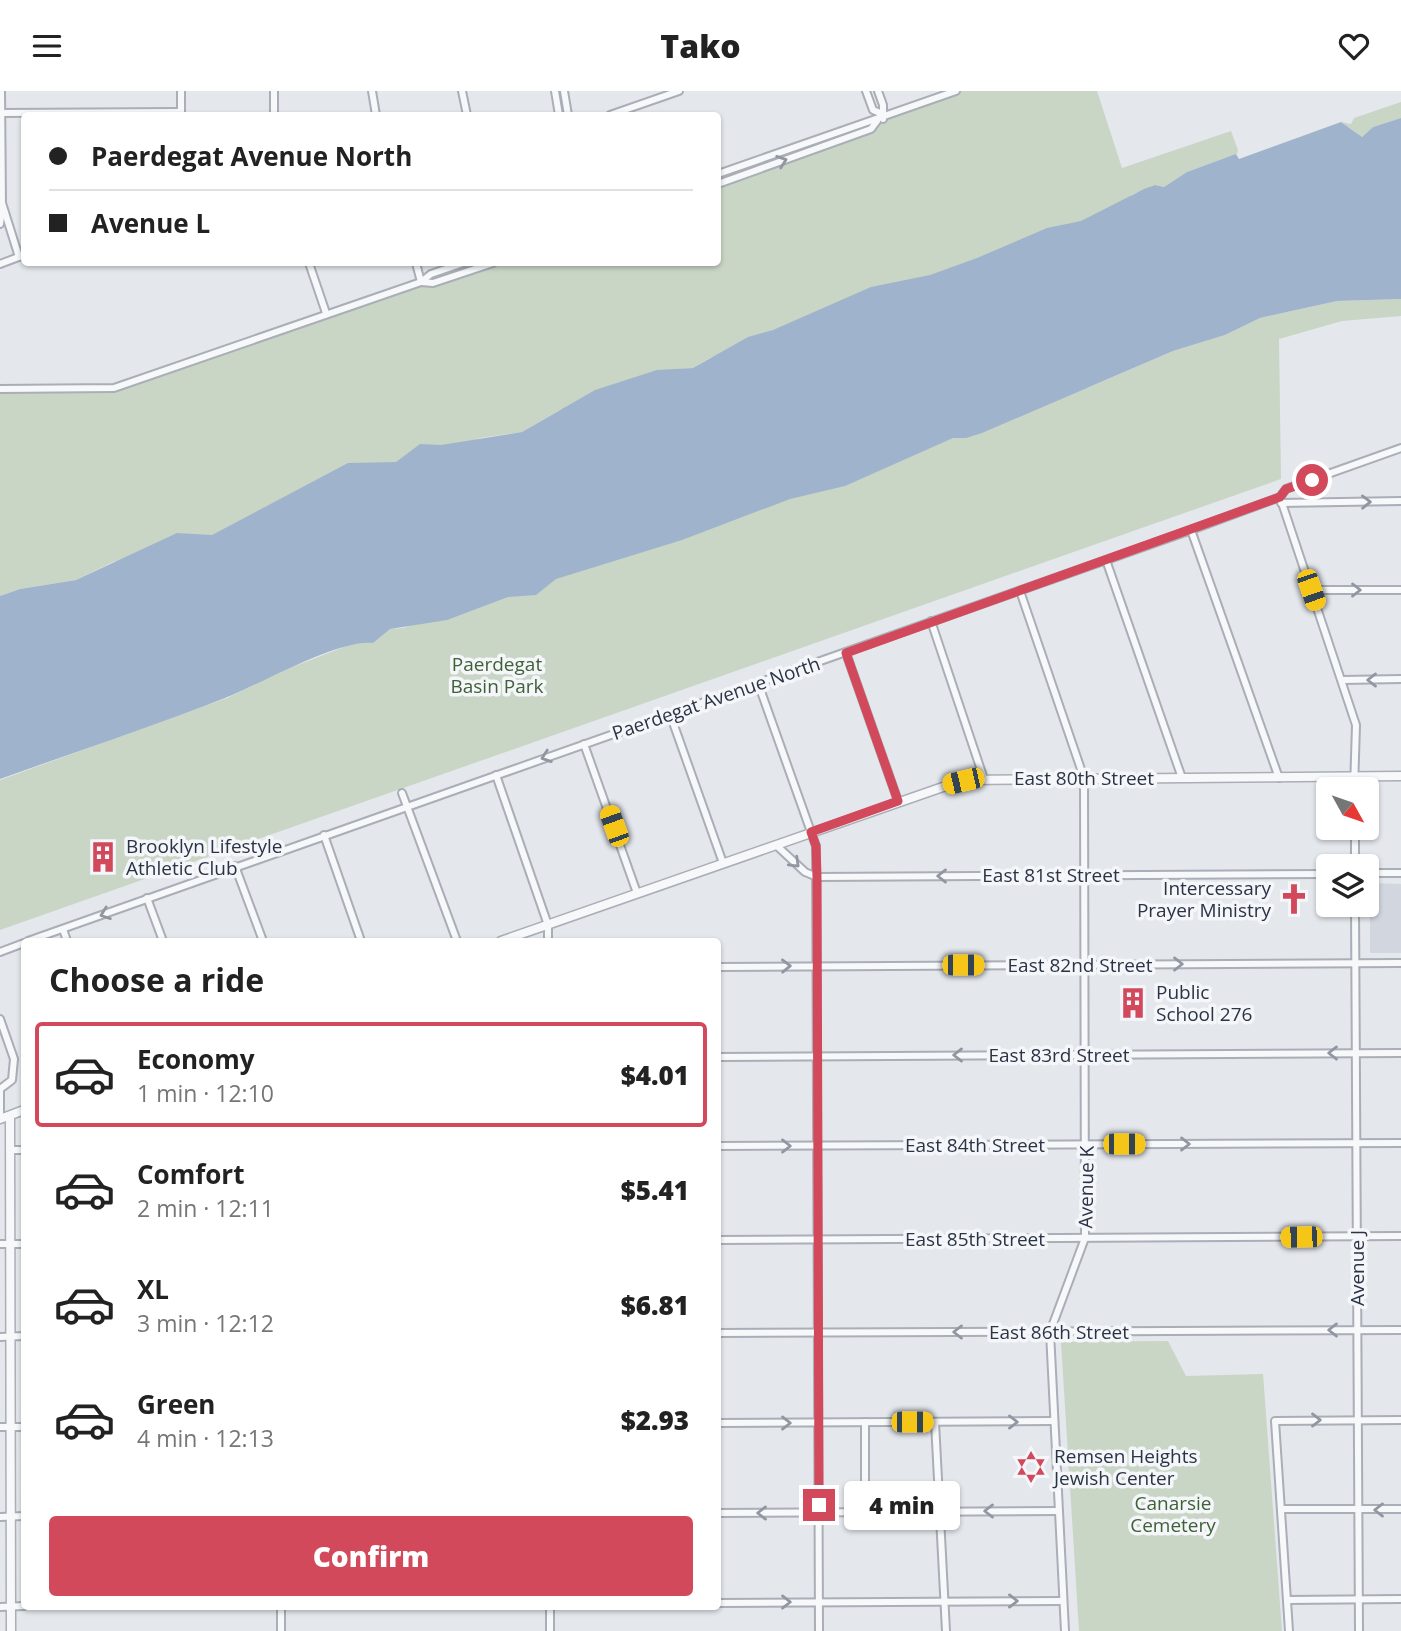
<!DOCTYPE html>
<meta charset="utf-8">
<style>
body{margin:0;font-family:"Open Sans",sans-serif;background:#f6f6f6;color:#222;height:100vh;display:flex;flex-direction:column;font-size:26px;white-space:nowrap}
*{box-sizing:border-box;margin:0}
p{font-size:23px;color:#767676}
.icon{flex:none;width:38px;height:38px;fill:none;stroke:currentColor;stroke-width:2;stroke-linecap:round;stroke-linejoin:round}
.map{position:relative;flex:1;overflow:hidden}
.panel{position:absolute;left:21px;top:847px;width:700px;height:672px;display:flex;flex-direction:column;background:#fff;border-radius:7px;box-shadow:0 2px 5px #0004}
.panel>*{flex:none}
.guide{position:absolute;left:21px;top:21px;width:700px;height:154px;border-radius:7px;box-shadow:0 2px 5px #0004;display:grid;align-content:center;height:154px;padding:0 28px;background:#fff}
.needle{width:46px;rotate:130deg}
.controls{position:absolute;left:1316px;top:686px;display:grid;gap:14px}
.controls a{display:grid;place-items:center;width:63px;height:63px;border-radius:7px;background:#fff;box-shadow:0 2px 5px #0004;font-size:35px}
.end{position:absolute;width:32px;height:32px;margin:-16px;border:9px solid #d1495b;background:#fff;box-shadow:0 0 0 4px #fff}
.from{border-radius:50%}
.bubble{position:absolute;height:49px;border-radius:7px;background:#fff;box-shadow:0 2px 5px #0004;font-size:23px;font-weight:800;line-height:49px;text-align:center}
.car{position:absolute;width:21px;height:42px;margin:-21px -10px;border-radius:9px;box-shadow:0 0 5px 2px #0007;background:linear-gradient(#f5c518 24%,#345 0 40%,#f5c518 0 76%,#345 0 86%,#f5c518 0)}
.guide b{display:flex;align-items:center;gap:24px;height:66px;font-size:26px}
.guide b+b{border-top:2px solid #e0e0e0}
.guide i{width:18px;height:18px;background:#222}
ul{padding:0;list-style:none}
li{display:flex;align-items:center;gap:21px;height:105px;margin:0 14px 10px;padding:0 14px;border:4px solid transparent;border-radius:7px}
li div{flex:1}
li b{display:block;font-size:26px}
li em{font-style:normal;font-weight:800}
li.active{border-color:#d1495b}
li>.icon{width:63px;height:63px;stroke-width:1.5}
h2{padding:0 28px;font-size:32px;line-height:84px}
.button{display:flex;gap:14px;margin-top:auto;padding:14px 28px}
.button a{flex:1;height:80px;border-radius:7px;background:#d1495b;color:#fff;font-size:28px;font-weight:800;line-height:80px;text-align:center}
header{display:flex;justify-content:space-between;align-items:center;height:91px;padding:0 28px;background:#fff;font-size:32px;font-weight:800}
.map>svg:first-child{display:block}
.built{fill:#d2d6de}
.green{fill:#c9d6c5}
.water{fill:#9fb4cc}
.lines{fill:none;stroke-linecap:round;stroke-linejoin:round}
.minor-casing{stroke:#a9aeb7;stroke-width:10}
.tertiary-casing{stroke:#a9aeb7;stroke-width:11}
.minor{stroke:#f7f8fa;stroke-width:6}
.tertiary{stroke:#f7f8fa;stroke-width:8}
.oneway{stroke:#9196a0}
.route{stroke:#d1495b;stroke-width:9}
.labels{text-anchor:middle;stroke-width:7;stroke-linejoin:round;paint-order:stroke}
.park-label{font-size:19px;fill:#3f6138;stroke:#f4f6f9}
.street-label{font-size:19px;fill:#2b3445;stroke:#f4f6f9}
.poi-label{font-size:19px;fill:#2b3445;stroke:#f4f6f9;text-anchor:start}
</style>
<header><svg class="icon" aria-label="menu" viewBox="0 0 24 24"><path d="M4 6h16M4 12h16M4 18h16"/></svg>Tako<svg class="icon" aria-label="heart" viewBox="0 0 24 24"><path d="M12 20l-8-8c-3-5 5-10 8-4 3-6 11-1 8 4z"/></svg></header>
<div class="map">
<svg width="1401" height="1540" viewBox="0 0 1401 1540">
<rect width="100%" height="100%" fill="#e4e7ec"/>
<path class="built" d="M 1370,792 L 1401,793 L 1401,862 L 1370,862 Z"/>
<g class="green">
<path d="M 948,0 L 1097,0 L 1122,77 L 1231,40 L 1238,59 L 1237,63 L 1187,81 L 1164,96 L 1155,94 L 1131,104 L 1135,119 L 710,267 L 693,277 L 680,278 L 558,320 L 522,341 L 480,347 L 212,444 L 113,471 L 76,489 L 20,498 L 0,505 L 0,300 L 114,297 L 467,172 L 718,172 L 718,82 Z"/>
<path d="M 1401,11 L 1401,27 L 1373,36 L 1362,46 L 1341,31 L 1351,33 L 1354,27 Z"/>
<path d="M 1401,208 L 1401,225 L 1342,230 L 1279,248 L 1281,388 L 0,839 L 0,689 L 227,607 L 285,579 L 390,538 L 403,537 L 1092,295 L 1173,260 L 1225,244 L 1260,227 L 1337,210 Z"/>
<path d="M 1168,1250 L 1186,1285 L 1263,1283 L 1282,1540 L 1079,1540 L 1061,1251 Z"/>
</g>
<path class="water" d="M 1401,27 L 1401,208 L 1337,210 L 1260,227 L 1225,244 L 1173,260 L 982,342 L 966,347 L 953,347 L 845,395 L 790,408 L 682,449 L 556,488 L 536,504 L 508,506 L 447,529 L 390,538 L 373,552 C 338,548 261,593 225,607 C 151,636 75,661 0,688 L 0,505 L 20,498 L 76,489 L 177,442 L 212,444 L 348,372 L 396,371 L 420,353 L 441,354 L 522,341 L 595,299 L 657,279 L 693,277 L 748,246 L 773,239 L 871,196 L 930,184 L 977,167 L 1047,137 L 1081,130 L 1144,98 L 1155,94 L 1164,96 L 1187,81 L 1236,63 L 1239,68 L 1341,31 L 1362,46 L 1373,36 Z"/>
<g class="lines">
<defs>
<g id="minor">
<path d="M 1,0 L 2,112 L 19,166"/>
<path d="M 181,0 L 181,23"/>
<path d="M 274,0 L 274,24"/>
<path d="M 372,0 L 376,24"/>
<path d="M 462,0 L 467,24"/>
<path d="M 555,0 L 559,24"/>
<path d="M 564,0 L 568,24"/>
<path d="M 866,0 L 873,19 L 880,22"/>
<path d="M 878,0 L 883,14 L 883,28"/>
<path d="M 0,22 L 181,21"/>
<path d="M 610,24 L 679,0"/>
<path d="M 718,83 L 956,0"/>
<path d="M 718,93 L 871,38 L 877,30"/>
<path d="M 0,133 L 2,118"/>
<path d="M 309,172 L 326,222"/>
<path d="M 416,172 L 421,191"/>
<path d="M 0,173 L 24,164"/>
<path d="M 421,191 L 433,192 L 493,172"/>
<path d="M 0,298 L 114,297 L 421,191 L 431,183 L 463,172"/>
<path d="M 1280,406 L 1356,634 L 1354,698"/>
<path d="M 1281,412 L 1401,410"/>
<path d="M 1191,439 L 1279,687"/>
<path d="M 1106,469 L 1182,687"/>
<path d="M 1311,499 L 1401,499"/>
<path d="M 1020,500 L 1084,687 L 1085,1147 L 1050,1241 L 1065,1540"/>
<path d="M 931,530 L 984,688"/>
<path d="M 846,562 L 898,710"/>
<path d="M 1342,589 L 1401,588"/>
<path d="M 758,592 L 816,755 L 819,1540"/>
<path d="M 670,623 L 723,772"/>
<path d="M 584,653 L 637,802"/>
<path d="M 496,684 L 548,834 L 548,850"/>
<path d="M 402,702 L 457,850"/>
<path d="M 1355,737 L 1355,775"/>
<path d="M 324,744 L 361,850"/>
<path d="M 776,754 L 805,781 L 817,786 L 1328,783"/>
<path d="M 235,775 L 263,850"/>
<path d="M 1367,782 L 1401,782"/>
<path d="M 147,807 L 163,850"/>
<path d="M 1355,814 L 1359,1540"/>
<path d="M 63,838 L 67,850"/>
<path d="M 28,850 L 1191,439 L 1280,406 L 1286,398 L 1297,394 L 1401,357"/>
<path d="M 0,861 L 24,852"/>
<path d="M 718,876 L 1401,872"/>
<path d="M 0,928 L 14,968 L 12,989 L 0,998"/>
<path d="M 718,966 L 1401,962"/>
<path d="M 0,997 L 0,1022"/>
<path d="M 718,1055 L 1401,1052"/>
<path d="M 13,1059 L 24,1059"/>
<path d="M 718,1149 L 1401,1145"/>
<path d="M 0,1153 L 24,1153"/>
<path d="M 718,1242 L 1401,1239"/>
<path d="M 0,1246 L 24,1245"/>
<path d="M 865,1331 L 865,1421"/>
<path d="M 935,1331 L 946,1540"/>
<path d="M 718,1332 L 1052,1330"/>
<path d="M 0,1336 L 24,1336"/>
<path d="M 1281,1418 L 1401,1418"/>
<path d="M 718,1422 L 1058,1420"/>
<path d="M 0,1426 L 24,1425"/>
<path d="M 1287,1509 L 1401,1508"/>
<path d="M 718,1512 L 1063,1510"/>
<path d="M 0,1516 L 24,1515"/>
<path d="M 281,1516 L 281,1540"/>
<path d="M 550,1516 L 550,1540"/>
<path d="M 1289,1540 L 1275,1330 L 1401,1329"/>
</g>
<g id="tertiary">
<path d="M 501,850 L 963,689 L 1401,685"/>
<path d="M 10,1025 L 11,1540"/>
<path d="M 0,1028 L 24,1019"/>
</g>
</defs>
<use href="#minor" class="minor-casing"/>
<use href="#tertiary" class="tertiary-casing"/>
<use href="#minor" class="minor"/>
<use href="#tertiary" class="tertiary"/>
</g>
<defs><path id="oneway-chevron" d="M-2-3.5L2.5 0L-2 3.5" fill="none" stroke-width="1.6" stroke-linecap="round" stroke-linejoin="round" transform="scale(1.75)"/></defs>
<g class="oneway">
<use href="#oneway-chevron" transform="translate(782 70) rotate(-19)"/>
<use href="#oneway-chevron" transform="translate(1366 411) rotate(-1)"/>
<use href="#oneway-chevron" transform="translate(1356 499)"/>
<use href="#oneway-chevron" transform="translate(1372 589) rotate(180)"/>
<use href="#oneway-chevron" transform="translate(546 666) rotate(161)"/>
<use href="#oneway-chevron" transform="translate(795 772) rotate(44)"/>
<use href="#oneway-chevron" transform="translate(942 785) rotate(180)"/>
<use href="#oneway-chevron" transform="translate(105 823) rotate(160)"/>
<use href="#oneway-chevron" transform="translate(1178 873)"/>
<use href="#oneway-chevron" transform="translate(786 875) rotate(-1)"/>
<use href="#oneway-chevron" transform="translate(1333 962) rotate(180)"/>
<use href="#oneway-chevron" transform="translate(958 964) rotate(180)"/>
<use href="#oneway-chevron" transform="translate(1185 1053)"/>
<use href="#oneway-chevron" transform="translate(786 1055)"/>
<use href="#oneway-chevron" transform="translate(1333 1239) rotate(180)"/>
<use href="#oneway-chevron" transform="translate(958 1241) rotate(180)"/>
<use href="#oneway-chevron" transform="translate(1316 1329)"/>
<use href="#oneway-chevron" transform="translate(1013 1331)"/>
<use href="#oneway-chevron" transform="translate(786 1332)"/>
<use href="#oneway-chevron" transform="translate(1379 1419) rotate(180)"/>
<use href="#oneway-chevron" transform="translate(989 1420) rotate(180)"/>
<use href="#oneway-chevron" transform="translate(762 1422) rotate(180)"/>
<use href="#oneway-chevron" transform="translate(1013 1510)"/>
<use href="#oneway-chevron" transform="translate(786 1511)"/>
</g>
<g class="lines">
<path class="route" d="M 819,1414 L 817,786 L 816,755 L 811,741 L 898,710 L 846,562 L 1280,406 L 1286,398 L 1312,389"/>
</g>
<defs>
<symbol id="building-bare" viewBox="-9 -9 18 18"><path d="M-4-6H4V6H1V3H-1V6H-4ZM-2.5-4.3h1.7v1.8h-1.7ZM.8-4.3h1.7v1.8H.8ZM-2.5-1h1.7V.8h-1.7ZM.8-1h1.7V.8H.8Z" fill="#d1495b" stroke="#f4f6f9" stroke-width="2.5" paint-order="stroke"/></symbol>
<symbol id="church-bare" viewBox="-9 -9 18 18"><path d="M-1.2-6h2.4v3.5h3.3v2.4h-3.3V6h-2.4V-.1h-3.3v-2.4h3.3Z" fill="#d1495b" stroke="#f4f6f9" stroke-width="2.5" paint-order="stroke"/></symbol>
<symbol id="synagogue-bare" viewBox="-9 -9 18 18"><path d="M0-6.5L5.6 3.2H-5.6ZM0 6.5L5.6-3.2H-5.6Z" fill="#d1495b" stroke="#f4f6f9" stroke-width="2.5" paint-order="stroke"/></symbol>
</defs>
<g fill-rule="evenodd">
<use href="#building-bare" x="81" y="744" width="44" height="44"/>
<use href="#church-bare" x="1272" y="786" width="44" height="44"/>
<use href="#building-bare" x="1111" y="890" width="44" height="44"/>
<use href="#synagogue-bare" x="1009" y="1354" width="44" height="44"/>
</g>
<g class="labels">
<g class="park-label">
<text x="497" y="580">Paerdegat<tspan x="497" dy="22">Basin Park</tspan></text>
<text x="1173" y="1419">Canarsie<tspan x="1173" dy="22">Cemetery</tspan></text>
</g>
<g class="street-label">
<text transform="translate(716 607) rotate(-19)" y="7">Paerdegat Avenue North</text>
<text x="1084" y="694">East 80th Street</text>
<text x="1051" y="791">East 81st Street</text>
<text x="1080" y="881">East 82nd Street</text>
<text x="1059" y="971">East 83rd Street</text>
<text x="975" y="1061">East 84th Street</text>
<text transform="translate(1086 1096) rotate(-89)" y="7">Avenue K</text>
<text x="975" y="1155">East 85th Street</text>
<text transform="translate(1357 1177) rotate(-90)" y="7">Avenue J</text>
<text x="1059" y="1248">East 86th Street</text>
</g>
<g class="poi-label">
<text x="126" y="762">Brooklyn Lifestyle<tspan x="126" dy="22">Athletic Club</tspan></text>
<text x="1271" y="804" text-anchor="end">Intercessary<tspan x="1271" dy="22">Prayer Ministry</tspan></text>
<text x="1156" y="908">Public<tspan x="1156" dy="22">School 276</tspan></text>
<text x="1054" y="1372">Remsen Heights<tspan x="1054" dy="22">Jewish Center</tspan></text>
</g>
</g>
</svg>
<div class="controls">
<a><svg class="needle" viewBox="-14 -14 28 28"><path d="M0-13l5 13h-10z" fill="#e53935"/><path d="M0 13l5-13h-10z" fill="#767676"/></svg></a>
<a><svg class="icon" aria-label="layers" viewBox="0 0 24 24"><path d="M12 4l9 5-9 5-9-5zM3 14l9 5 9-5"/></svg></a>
</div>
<i class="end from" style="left:1312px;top:389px"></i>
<i class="end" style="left:819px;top:1414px"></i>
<div class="bubble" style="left:844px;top:1390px;width:116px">4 min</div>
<i class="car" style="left:1311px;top:499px;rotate:161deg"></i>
<i class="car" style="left:963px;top:690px;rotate:257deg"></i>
<i class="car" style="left:614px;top:735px;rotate:340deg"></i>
<i class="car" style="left:963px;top:874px;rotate:90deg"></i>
<i class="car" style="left:1124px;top:1053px;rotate:90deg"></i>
<i class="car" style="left:1301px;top:1146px;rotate:269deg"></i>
<i class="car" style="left:912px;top:1331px;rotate:90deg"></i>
<div class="guide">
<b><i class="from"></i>Paerdegat Avenue North</b>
<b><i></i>Avenue L</b>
</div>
<section class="panel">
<h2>Choose a ride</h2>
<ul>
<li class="active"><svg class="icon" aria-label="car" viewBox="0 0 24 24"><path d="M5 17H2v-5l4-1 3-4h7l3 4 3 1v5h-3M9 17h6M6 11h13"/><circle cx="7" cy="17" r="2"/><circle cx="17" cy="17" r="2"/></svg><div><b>Economy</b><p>1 min · 12:10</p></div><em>$4.01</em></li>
<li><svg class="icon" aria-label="car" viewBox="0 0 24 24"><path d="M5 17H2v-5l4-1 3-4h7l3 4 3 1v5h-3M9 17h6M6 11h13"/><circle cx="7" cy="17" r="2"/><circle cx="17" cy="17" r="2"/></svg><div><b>Comfort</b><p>2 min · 12:11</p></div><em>$5.41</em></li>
<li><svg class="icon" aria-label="car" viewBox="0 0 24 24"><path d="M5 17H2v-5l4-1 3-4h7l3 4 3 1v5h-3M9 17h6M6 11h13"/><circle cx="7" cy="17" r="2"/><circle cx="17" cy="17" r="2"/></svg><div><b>XL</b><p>3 min · 12:12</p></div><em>$6.81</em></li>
<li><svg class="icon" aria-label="car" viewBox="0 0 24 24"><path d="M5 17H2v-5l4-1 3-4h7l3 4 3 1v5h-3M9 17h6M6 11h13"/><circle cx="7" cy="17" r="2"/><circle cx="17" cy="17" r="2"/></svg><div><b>Green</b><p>4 min · 12:13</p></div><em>$2.93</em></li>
</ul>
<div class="button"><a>Confirm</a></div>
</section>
</div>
